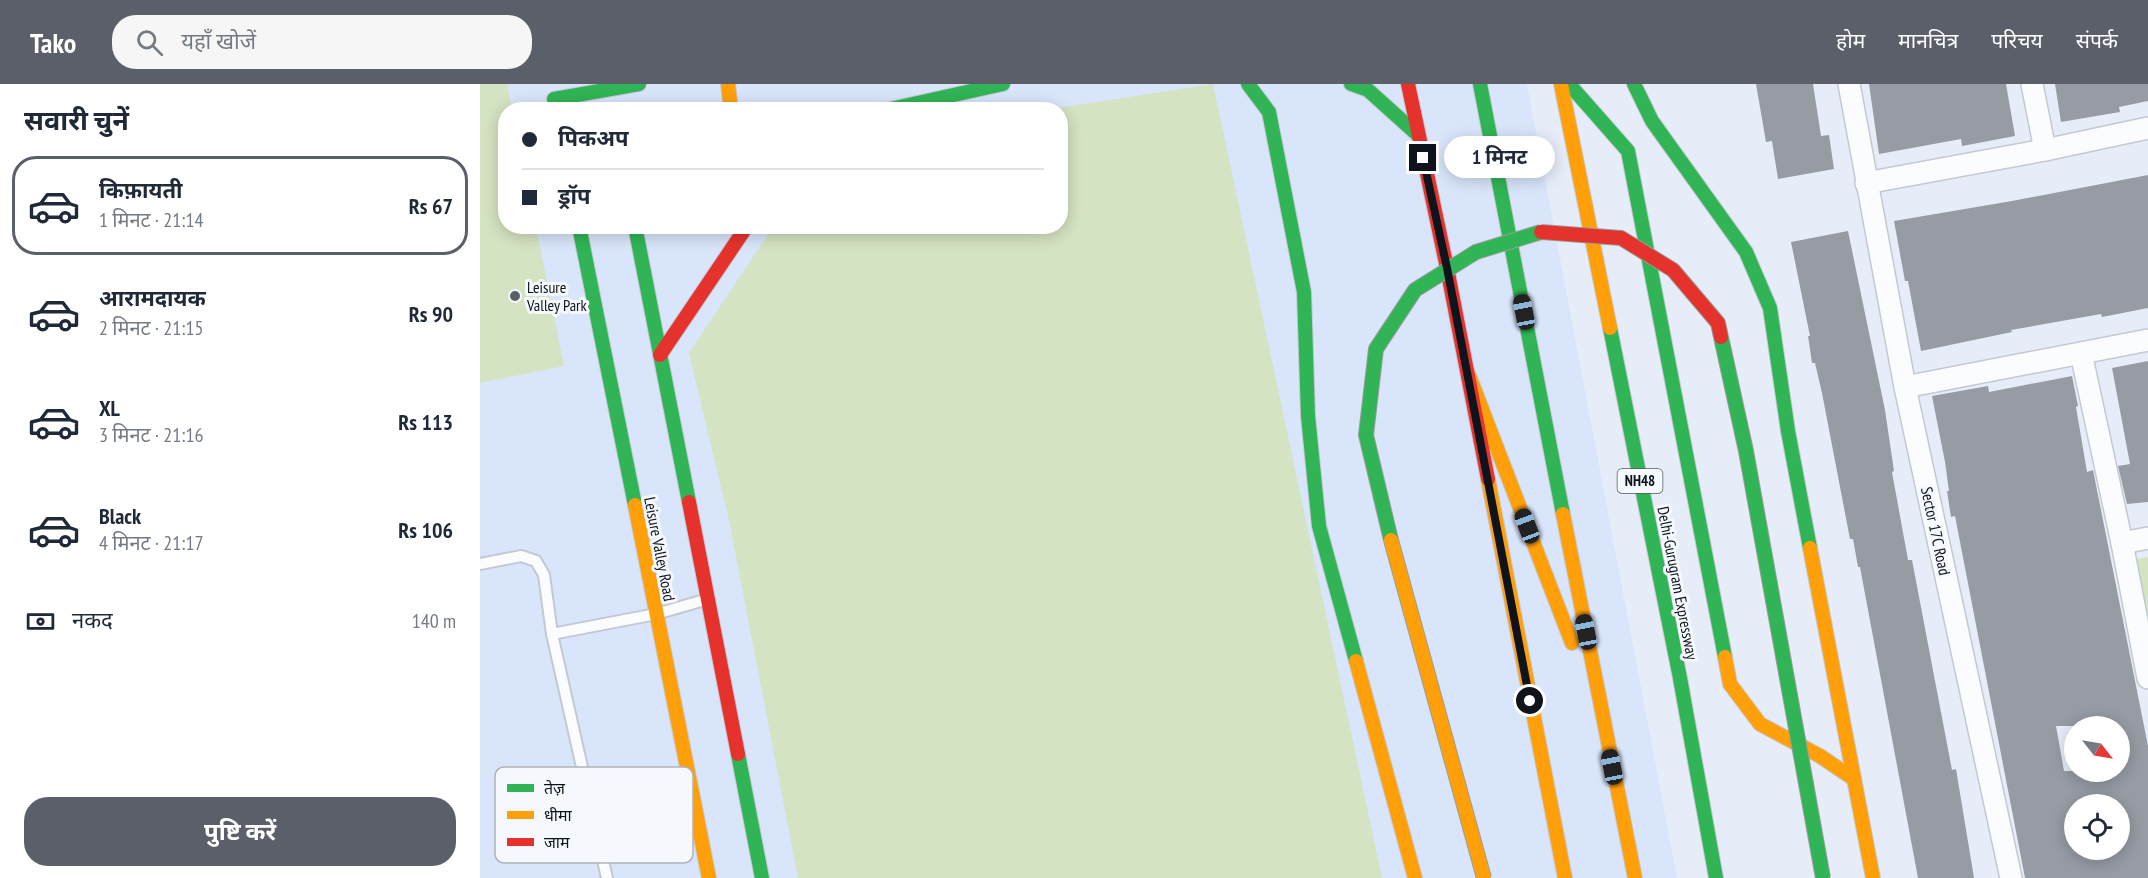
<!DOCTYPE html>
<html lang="hi">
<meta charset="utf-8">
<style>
body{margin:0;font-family:"PT Sans Narrow","Noto Sans Devanagari",sans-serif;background:#f6f6f7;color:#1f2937;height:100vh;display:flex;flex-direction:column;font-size:22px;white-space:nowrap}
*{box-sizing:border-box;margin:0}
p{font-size:20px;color:#747a83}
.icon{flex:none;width:33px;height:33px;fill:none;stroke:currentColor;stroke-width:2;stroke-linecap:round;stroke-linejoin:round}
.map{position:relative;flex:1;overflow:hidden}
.details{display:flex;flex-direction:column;background:#fff;width:480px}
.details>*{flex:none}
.hud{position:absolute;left:18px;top:18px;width:570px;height:132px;border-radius:24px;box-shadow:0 3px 15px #0003;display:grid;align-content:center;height:132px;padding:0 24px;background:#fff}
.needle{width:39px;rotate:121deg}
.tools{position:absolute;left:1584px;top:632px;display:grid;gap:12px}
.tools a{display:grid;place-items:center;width:66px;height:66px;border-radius:50%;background:#fff;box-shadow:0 3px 15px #0003;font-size:30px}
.end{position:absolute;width:27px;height:27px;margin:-14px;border:8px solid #0f131c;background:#fff;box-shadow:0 0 0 3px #fff}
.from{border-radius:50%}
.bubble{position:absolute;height:42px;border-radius:21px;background:#fff;box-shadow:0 3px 15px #0003;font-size:20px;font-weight:700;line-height:42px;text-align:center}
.car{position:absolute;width:18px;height:36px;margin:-18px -9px;border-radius:8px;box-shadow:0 0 4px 2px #0007;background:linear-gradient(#222 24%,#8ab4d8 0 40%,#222 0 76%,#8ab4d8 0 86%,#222 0)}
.hud b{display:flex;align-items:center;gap:21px;height:57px;font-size:22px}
.hud b+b{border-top:2px solid #e0e1e3}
.hud i{width:15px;height:15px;background:#1f2937}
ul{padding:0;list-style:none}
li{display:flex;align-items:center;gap:18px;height:99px;margin:0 12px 9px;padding:0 12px;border:3px solid transparent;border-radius:24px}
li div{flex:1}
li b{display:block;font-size:22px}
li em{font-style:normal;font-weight:700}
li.current{border-color:#5b5f69}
li>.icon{width:54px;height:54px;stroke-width:1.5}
h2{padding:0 24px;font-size:27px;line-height:72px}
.pay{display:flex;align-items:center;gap:15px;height:66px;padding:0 24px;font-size:22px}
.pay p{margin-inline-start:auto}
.primary-button{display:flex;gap:12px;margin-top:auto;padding:12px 24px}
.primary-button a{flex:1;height:69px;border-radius:24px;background:#5b5f69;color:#fff;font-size:24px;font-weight:700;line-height:69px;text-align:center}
header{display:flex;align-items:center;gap:36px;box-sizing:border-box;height:84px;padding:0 30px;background:#5b5f69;color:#fff}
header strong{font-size:28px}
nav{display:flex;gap:33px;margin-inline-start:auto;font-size:21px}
.search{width:420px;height:54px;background:#f6f6f7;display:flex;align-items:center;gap:15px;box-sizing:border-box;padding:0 21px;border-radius:24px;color:#747a83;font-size:22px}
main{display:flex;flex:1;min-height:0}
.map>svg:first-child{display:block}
.built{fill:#d9e5fb;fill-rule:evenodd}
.green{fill:#d4e3c1}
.building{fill:#969ba4;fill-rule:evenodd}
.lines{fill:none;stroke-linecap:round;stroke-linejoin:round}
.lane-casing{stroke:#c3c9d2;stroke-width:14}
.street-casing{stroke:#c3c9d2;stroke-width:24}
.fast-casing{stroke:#c3c9d2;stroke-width:16}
.slow-casing{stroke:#c3c9d2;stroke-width:16}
.jam-casing{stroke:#c3c9d2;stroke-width:16}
.lane{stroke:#fbfcfe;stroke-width:10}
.street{stroke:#fbfcfe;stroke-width:21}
.fast{stroke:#30b455;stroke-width:14}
.slow{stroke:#ff9f0a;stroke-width:14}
.jam{stroke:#e5322d;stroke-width:14}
.fast-bridge-casing{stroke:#999f99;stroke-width:16;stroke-linecap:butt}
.slow-bridge-casing{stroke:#999f99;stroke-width:16;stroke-linecap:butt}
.jam-bridge-casing{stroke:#999f99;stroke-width:16;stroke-linecap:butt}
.fast-bridge{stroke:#30b455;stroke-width:14}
.slow-bridge{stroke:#ff9f0a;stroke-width:14}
.jam-bridge{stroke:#e5322d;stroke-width:14}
.route{stroke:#0f131c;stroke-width:8}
.poi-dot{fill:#5b5f69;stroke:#f5f8fd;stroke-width:2}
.labels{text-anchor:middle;stroke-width:6;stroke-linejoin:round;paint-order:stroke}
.shield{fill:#f5f8fd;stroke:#545860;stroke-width:1.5}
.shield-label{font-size:15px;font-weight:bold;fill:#0f131c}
.poi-label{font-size:16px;fill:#0f131c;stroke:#f5f8fd;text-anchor:start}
.street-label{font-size:16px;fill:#0f131c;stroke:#f5f8fd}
.key{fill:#f5f8fd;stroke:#b0b3ba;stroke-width:1.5}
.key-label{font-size:16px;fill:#0f131c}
</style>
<header>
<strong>Tako</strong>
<div class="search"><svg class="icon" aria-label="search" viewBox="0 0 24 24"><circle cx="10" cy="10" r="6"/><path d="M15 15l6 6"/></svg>यहाँ खोजें</div>
<nav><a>होम</a><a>मानचित्र</a><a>परिचय</a><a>संपर्क</a></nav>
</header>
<main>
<section class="details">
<h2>सवारी चुनें</h2>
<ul>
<li class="current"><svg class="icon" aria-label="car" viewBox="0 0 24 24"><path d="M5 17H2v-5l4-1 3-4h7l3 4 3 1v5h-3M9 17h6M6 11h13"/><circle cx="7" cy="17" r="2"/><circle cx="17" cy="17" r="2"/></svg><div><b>किफ़ायती</b><p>1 मिनट · 21:14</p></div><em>Rs 67</em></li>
<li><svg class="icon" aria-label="car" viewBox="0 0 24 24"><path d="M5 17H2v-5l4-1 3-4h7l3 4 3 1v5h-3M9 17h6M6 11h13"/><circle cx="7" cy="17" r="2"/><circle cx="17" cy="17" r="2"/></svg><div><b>आरामदायक</b><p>2 मिनट · 21:15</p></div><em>Rs 90</em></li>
<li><svg class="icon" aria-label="car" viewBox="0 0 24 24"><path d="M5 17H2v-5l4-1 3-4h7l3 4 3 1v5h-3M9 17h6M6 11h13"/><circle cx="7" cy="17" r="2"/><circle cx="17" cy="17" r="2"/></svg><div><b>XL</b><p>3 मिनट · 21:16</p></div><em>Rs 113</em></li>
<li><svg class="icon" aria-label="car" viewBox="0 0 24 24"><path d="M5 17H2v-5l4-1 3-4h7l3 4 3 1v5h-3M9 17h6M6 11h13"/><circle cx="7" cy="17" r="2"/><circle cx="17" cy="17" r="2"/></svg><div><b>Black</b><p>4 मिनट · 21:17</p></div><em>Rs 106</em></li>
</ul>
<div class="pay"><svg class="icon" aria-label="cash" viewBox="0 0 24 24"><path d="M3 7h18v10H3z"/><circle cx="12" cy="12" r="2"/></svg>नकद<p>140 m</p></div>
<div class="primary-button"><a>पुष्टि करें</a></div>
</section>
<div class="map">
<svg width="1668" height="794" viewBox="0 0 1668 794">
<rect width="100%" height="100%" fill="#e7edf8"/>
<path class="built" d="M 0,0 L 1047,0 L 1197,794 L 0,794 ZM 26,26 L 580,26 L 580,142 L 26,142 Z"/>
<g class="green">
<path d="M 0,0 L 27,0 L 32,25 L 26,26 L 26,142 L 56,143 L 84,282 L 0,299 Z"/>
<path d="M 733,0 L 902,794 L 318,794 L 249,436 L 209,269 L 293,143 L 580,142 L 580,26 L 571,25 Z"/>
<path d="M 1668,473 L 1668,576 L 1648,477 Z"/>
</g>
<g class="building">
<path d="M 1276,0 L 1333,0 L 1341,52 L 1349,51 L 1354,85 L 1298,95 L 1292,57 L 1286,58 Z"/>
<path d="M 1389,0 L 1526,0 L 1535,52 L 1482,62 L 1481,55 L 1399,70 Z"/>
<path d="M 1575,0 L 1668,0 L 1668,17 L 1639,23 L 1640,28 L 1581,38 Z"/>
<path d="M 1668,91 L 1668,224 L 1622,233 L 1621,230 L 1531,246 L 1532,248 L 1441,267 L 1428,197 L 1425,197 L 1414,137 L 1532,117 Z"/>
<path d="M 1368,147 L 1405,326 L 1414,387 L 1412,388 L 1428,476 L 1432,476 L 1472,686 L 1476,685 L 1494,794 L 1438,794 L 1380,483 L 1378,483 L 1373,455 L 1370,455 L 1342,309 L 1335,279 L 1332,279 L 1328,252 L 1330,252 L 1311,158 Z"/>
<path d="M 1668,277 L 1668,418 L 1647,420 L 1638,382 L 1650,380 L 1632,284 Z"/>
<path d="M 1592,292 L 1598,322 L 1596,323 L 1607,388 L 1613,386 L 1668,662 L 1668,794 L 1545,794 L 1475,432 L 1471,433 L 1467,407 L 1469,407 L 1465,378 L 1452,312 L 1508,302 L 1509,308 ZM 1576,642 L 1640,642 L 1640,687 L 1584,687 ZM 1594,720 L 1640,720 L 1640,765 L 1594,765 Z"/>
</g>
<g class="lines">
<defs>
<g id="lane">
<path d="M 0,480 L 41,472 L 56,477 L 64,491 L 72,550 L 127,794"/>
<path d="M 72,550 L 176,530 L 228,515"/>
</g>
<g id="street">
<path d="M 1369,0 L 1425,303 L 1531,794"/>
<path d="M 1552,0 L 1565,66"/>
<path d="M 1386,99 L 1565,66 L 1668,44"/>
<path d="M 1601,269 L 1642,459 L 1668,594"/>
<path d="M 1425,303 L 1668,256"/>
<path d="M 1642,459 L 1668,454"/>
</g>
<g id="fast">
<path d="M 768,0 L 789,28 L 824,208 L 828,332 L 839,442 L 876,577"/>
<path d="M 871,0 L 888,6 L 938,51"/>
<path d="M 1000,0 L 1083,430"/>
<path d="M 1089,0 L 1148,67 L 1245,573"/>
<path d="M 1154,0 L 1172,37 L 1266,168 L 1290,224 L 1308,347 L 1330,464"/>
<path d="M 74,15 L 159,0"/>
<path d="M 406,26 L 523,0"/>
<path d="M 99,142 L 155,421"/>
<path d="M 155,142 L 209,418"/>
<path d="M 1130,244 L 1200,594 L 1236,794"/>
<path d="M 258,670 L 282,794"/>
</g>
<g id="slow">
<path d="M 248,0 L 251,26"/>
<path d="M 1081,0 L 1130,244"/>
<path d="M 988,289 L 1092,559"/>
<path d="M 1008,395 L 1085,794"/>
<path d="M 155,421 L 229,794"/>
<path d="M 1083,430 L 1155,794"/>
<path d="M 1330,464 L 1393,794"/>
<path d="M 1245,573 L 1250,600 L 1280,640 L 1340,672 L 1374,695"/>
<path d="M 876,577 L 935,794"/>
</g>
<g id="jam">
<path d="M 928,0 L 967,184 L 1008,395"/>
<path d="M 180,271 L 267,142"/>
<path d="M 209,418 L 258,670"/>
</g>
</defs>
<use href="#lane" class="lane-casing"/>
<use href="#street" class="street-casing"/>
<use href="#fast" class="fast-casing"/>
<use href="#slow" class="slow-casing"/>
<use href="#jam" class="jam-casing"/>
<use href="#lane" class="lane"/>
<use href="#street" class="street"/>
<use href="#fast" class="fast"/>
<use href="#slow" class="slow"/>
<use href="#jam" class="jam"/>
<defs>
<g id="fast-bridge">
<path d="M 1241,253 L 1266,367 L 1343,794"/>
<path d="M 911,456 L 886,351 L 896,265 L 935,206 L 996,168 L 1061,148"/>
</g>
<path id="slow-bridge" d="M 911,456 L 1004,794"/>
<path id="jam-bridge" d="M 1061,148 L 1141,154 L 1193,186 L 1238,239 L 1241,253"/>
</defs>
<use href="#fast-bridge" class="fast-bridge-casing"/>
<use href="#slow-bridge" class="slow-bridge-casing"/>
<use href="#jam-bridge" class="jam-bridge-casing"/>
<use href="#fast-bridge" class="fast-bridge"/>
<use href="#slow-bridge" class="slow-bridge"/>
<use href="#jam-bridge" class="jam-bridge"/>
</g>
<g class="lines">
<path class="route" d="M 943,74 L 967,184 L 1050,617"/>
</g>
<circle class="poi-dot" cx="35" cy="212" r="6"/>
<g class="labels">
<rect class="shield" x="1137.5" y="385" width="45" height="24" rx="4.5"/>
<g class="shield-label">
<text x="1160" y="402">NH48</text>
</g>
<g class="poi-label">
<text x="47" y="209">Leisure<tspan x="47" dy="18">Valley Park</tspan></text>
</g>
<g class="street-label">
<text transform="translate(1456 447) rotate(78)" y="6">Sector 17C Road</text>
<text transform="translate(180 465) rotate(79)" y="6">Leisure Valley Road</text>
<text transform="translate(1198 499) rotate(79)" y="6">Delhi-Gurugram Expressway</text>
</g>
</g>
<rect x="15" y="683" width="198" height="96" rx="9" class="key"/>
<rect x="27" y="700" width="27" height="8" fill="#30b455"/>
<rect x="27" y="727" width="27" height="8" fill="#ff9f0a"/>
<rect x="27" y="754" width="27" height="8" fill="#e5322d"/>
<g class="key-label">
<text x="64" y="710">तेज़</text>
<text x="64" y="737">धीमा</text>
<text x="64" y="764">जाम</text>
</g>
</svg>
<div class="tools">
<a><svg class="needle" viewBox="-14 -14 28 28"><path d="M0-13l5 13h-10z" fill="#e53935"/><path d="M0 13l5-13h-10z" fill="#747a83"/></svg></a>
<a><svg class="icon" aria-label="locate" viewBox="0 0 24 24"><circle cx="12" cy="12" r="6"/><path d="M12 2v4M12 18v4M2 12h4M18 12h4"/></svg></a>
</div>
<i class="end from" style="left:1050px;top:617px"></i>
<i class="end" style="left:943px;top:74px"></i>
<div class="bubble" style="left:964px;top:52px;width:111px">1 मिनट</div>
<i class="car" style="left:1044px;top:228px;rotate:349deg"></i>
<i class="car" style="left:1047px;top:442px;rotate:339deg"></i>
<i class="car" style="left:1106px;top:548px;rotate:349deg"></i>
<i class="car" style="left:1132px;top:683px;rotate:349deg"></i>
<div class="hud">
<b><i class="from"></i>पिकअप</b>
<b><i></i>ड्रॉप</b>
</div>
</div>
</main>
